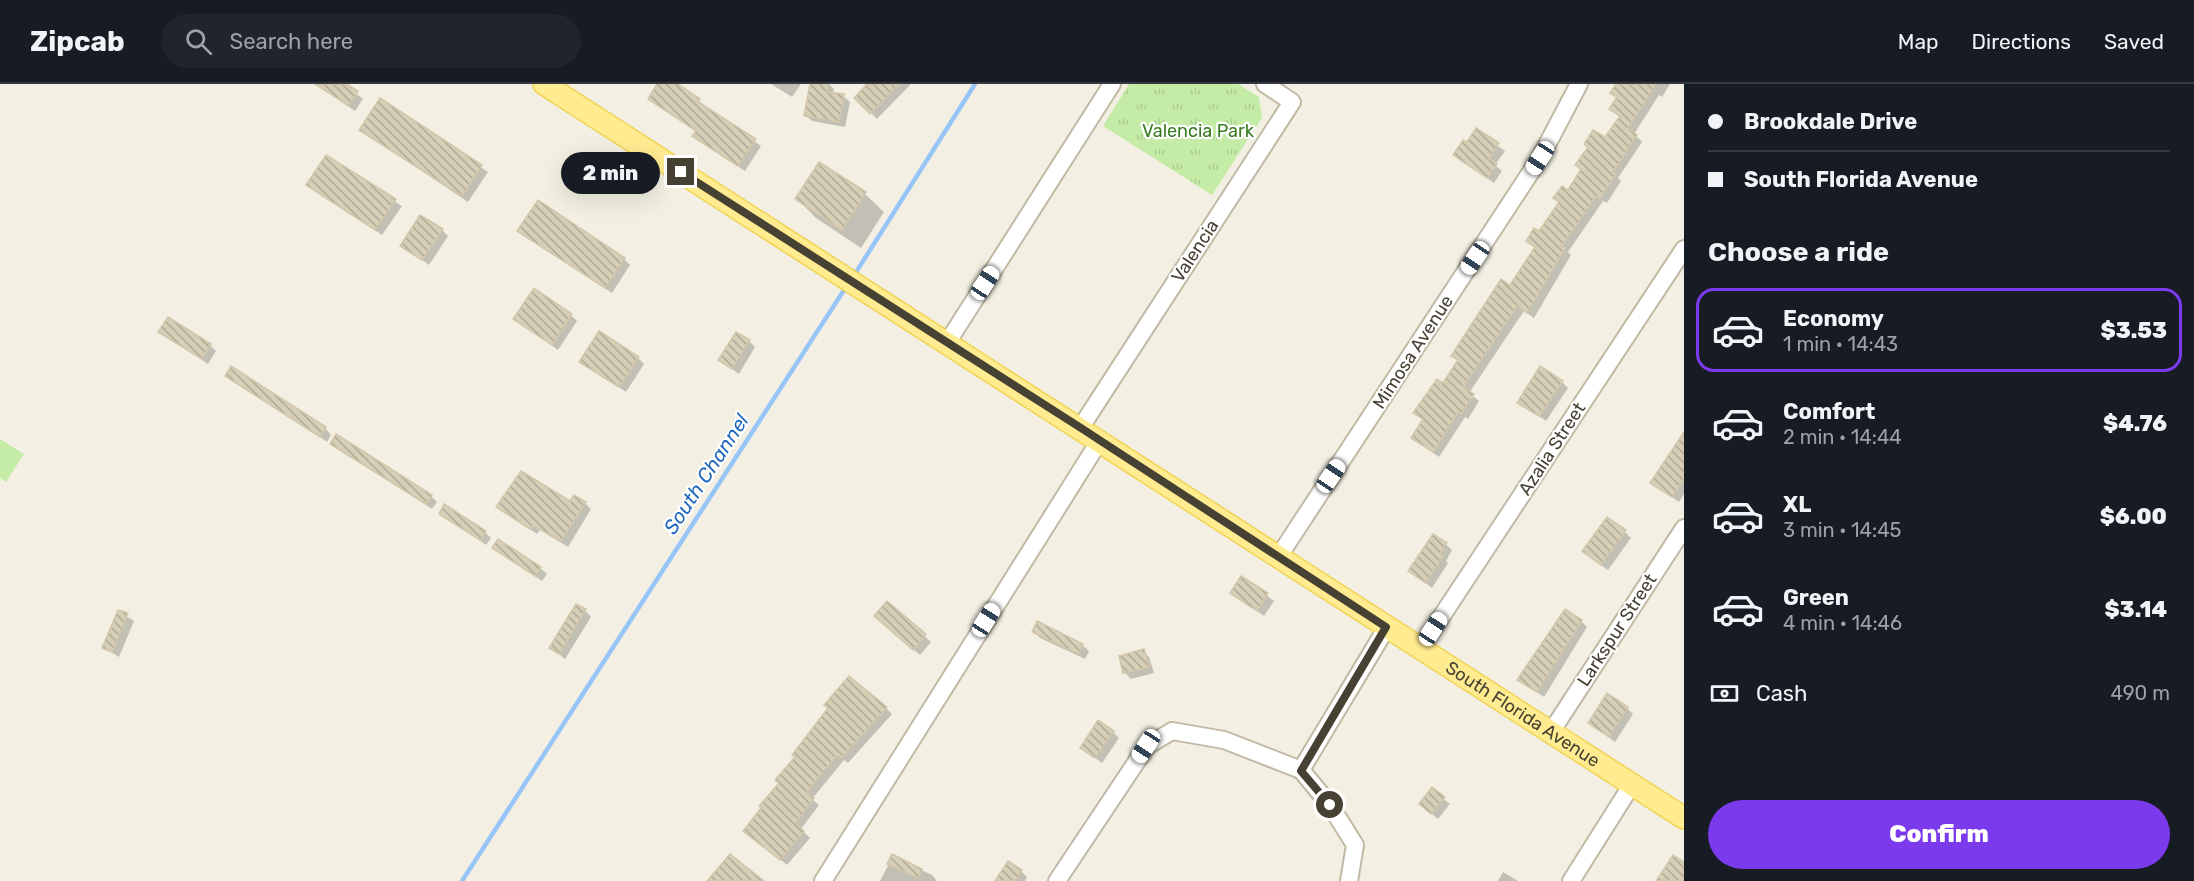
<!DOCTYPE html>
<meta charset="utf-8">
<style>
body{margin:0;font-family:Rubik,sans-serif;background:#20242c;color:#f1f3f6;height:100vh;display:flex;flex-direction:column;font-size:22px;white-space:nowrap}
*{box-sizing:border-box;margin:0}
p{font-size:20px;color:#9ea1a6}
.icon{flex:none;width:33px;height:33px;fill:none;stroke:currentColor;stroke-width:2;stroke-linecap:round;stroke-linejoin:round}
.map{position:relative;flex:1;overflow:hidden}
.sheet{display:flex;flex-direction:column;background:#171b24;width:510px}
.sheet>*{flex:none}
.banner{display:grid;align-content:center;height:132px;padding:0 24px;background:#171b24}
.end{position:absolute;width:27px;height:27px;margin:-14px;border:8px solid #464133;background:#fff;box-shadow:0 0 0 3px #fff}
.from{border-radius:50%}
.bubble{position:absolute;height:42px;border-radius:21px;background:#171b24;box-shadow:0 6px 24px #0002;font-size:20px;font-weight:800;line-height:42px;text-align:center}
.car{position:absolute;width:18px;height:36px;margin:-18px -9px;border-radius:8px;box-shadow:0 0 4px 2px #0007;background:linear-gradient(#fff 24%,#345 0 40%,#fff 0 76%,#345 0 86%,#fff 0)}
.banner b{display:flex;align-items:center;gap:21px;height:57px;font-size:22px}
.banner b+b{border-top:2px solid #363941}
.banner i{width:15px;height:15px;background:#f1f3f6}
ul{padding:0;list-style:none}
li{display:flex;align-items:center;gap:18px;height:84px;margin:0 12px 9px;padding:0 12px;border:3px solid transparent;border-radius:18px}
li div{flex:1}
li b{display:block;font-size:22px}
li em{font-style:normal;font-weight:800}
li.current{border-color:#7c3aed}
li>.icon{width:54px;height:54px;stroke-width:1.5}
h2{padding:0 24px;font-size:27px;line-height:72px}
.pay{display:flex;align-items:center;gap:15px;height:66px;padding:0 24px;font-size:22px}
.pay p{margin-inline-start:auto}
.button{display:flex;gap:12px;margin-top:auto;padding:12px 24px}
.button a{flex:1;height:69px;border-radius:36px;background:#7c3aed;color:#fff;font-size:24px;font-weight:800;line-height:69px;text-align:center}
header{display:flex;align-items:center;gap:36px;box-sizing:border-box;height:84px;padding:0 30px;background:#171b24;border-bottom:2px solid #363941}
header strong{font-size:28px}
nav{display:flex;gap:33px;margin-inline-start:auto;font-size:21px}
.search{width:420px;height:54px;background:#20242c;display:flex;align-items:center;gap:15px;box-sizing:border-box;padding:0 21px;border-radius:33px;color:#9ea1a6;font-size:22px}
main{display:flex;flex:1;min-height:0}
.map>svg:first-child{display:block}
.grass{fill:url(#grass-tufts)}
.pitch{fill:#c5eca7}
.shadow{fill:#0003}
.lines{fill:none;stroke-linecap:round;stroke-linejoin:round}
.stream{stroke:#98c5f7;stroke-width:4.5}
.building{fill:url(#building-back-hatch);stroke:#d2c7aa;stroke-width:1.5}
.minor-casing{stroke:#c0baa5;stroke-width:20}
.major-casing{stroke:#f0d355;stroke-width:24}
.minor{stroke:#fff;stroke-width:16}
.major{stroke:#ffec90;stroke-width:21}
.route{stroke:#464133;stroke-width:8}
.labels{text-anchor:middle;stroke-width:4.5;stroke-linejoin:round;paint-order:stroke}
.park-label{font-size:18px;fill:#397d20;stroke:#fff}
.street-label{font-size:18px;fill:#464133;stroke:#fff}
.water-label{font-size:20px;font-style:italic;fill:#2169bc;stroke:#fff}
</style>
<header>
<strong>Zipcab</strong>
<div class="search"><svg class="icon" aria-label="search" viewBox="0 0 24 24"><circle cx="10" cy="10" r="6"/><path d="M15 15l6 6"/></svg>Search here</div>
<nav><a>Map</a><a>Directions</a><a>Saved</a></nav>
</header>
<main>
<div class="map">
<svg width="1684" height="797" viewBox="0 0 1684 797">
<defs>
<pattern id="grass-tufts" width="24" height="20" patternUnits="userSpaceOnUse" patternTransform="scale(1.5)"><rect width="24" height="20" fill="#c5eca7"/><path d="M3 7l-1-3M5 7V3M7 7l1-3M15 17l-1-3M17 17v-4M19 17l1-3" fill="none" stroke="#abcc90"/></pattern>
<pattern id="building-back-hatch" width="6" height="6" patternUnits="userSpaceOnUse" patternTransform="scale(1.5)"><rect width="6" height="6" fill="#d6ceb7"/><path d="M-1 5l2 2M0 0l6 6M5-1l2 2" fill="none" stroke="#afa995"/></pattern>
</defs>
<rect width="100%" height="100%" fill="#f3f0e3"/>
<path class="grass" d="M 1129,0 L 1238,0 L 1259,13 L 1262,34 L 1212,111 L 1103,42 Z"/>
<path class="pitch" d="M 0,355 L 24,370 L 6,398 L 0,394 Z"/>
<g class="shadow">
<path d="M 327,0 L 344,0 L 363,15 L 355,27 L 331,11 L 324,4 Z"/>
<path d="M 659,0 L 675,0 L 761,62 L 745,87 L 700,58 L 694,52 L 697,48 L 650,14 Z"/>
<path d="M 771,0 L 801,0 L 792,13 Z"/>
<path d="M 811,0 L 829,0 L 834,5 L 833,10 L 843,12 L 850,18 L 845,43 L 812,37 L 805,31 Z"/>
<path d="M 869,0 L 911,0 L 877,35 L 856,14 Z"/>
<path d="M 1618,0 L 1670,0 L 1662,13 L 1659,11 L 1634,50 L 1642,58 L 1618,94 L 1621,97 L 1607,119 L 1603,117 L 1568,168 L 1571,171 L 1534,234 L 1524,227 L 1469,309 L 1479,317 L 1468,335 L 1465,333 L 1439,373 L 1412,354 L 1424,337 L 1415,329 L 1443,301 L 1459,277 L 1453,272 L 1511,203 L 1536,164 L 1528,157 L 1540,149 L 1621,34 L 1611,25 L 1618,14 L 1612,9 Z"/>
<path d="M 380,16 L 488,88 L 468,118 L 361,46 Z"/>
<path d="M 1476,46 L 1505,67 L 1495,81 L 1502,87 L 1494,99 L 1455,71 Z"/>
<path d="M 326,73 L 402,122 L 382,151 L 308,101 Z"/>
<path d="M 865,110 L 884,128 L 861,164 L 816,134 L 797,115 Z"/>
<path d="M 442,146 L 448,152 L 429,181 L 401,161 Z"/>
<path d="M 519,147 L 624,175 L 630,181 L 612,209 Z"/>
<path d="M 571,231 L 577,237 L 558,266 L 515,235 Z"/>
<path d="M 160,248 L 210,261 L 216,267 L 208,280 Z"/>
<path d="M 749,257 L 755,263 L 739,290 L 720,276 Z"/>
<path d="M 638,274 L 644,280 L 626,308 L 581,277 Z"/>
<path d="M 227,291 L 325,344 L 331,351 L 327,358 Z"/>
<path d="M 1562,298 L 1568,304 L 1546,337 L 1519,318 Z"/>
<path d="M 1684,350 L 1684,410 L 1679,418 L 1652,399 Z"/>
<path d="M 332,359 L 431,412 L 437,418 L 432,425 Z"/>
<path d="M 585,419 L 591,425 L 568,463 L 540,446 L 537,450 L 498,423 Z"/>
<path d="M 441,429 L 485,448 L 491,454 L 486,461 Z"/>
<path d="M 1625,448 L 1631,454 L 1608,486 L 1590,473 Z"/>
<path d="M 1446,460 L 1452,466 L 1446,477 L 1448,479 L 1432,504 L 1410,487 Z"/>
<path d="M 494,464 L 540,484 L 547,490 L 542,497 Z"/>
<path d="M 1242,494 L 1274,517 L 1264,532 L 1232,509 Z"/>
<path d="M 887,519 L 931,558 L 920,571 L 882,538 Z"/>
<path d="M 585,526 L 591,533 L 565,575 L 551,564 Z"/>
<path d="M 119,528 L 134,537 L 119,573 L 104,564 Z"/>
<path d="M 1581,537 L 1587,543 L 1544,613 L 1526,601 L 1519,595 Z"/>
<path d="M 1033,547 L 1082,561 L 1089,567 L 1085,575 L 1040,554 Z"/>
<path d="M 1143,567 L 1149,573 L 1154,589 L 1131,595 L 1124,588 Z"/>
<path d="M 886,624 L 892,630 L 848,679 L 844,676 L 812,715 L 819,721 L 801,745 L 810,754 L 787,781 L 745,747 Z"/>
<path d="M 1627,624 L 1633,630 L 1615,658 L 1590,639 Z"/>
<path d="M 1113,648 L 1119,654 L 1102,679 L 1082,664 Z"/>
<path d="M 1432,706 L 1450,720 L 1438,735 L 1427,726 Z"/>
<path d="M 893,772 L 932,791 L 937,797 L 880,797 Z"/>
<path d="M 1021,787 L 1027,793 L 1025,797 L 997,797 Z"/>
<path d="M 1503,788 L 1518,797 L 1498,797 Z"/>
</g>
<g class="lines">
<g class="stream">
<path d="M 853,193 L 975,0"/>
<path d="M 462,797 L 846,203"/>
</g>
</g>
<g class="building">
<path d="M 315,0 L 347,0 L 358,7 L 349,22 Z"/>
<path d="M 657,0 L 678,0 L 700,15 L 698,18 L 756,55 L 738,82 L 692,52 L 696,47 L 648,15 Z"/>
<path d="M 810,0 L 828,0 L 827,8 L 844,10 L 839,38 L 804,32 Z"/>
<path d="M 867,0 L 899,0 L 870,30 L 854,14 Z"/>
<path d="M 1616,0 L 1656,0 L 1628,44 L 1637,51 L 1613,88 L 1616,90 L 1600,114 L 1596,112 L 1562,162 L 1565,164 L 1527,229 L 1517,222 L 1463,303 L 1474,310 L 1461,330 L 1458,328 L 1433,368 L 1411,354 L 1423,335 L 1413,329 L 1437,295 L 1443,299 L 1458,276 L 1451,272 L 1501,195 L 1510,201 L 1535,163 L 1526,157 L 1534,144 L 1539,147 L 1559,118 L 1553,114 L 1562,102 L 1568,106 L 1581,85 L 1575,81 L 1588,63 L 1584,60 L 1593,46 L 1605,53 L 1620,32 L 1609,25 L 1617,13 L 1610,9 Z"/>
<path d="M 380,14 L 482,81 L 462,112 L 359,46 Z"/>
<path d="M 1476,44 L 1499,59 L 1489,75 L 1497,80 L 1487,94 L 1453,71 L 1463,56 L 1467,58 Z"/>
<path d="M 326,71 L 396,115 L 375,146 L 306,101 Z"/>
<path d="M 819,78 L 866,108 L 842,146 L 795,115 Z"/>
<path d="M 538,116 L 625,174 L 605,204 L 517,147 Z"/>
<path d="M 420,131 L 443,145 L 422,176 L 400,162 Z"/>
<path d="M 534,204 L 572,230 L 552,261 L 513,235 Z"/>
<path d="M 168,233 L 211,260 L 202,275 L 158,248 Z"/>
<path d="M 599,247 L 639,273 L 619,303 L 579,278 Z"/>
<path d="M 736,248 L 750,256 L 732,285 L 718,276 Z"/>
<path d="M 231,282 L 326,343 L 320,353 L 225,292 Z"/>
<path d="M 1540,282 L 1563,297 L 1539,332 L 1517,319 Z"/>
<path d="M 1684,348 L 1684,395 L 1672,413 L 1650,399 Z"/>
<path d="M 336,350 L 432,411 L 426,420 L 330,360 Z"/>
<path d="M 521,387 L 570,417 L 574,411 L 586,418 L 561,457 L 533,441 L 530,445 L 496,423 Z"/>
<path d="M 444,420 L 486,447 L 480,456 L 439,430 Z"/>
<path d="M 1607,433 L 1626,446 L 1601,481 L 1582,467 Z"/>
<path d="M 1433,450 L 1447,459 L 1440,470 L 1443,472 L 1426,499 L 1408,487 Z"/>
<path d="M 498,455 L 541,483 L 535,492 L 492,464 Z"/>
<path d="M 1241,492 L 1268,509 L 1257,527 L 1230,509 Z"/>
<path d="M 887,517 L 926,550 L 913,566 L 874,532 Z"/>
<path d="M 576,520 L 586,525 L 559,570 L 549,564 Z"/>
<path d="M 1565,525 L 1582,536 L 1537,608 L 1517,596 Z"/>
<path d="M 118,526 L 128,529 L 112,568 L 102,564 Z"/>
<path d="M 1037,537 L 1083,560 L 1079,570 L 1032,548 Z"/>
<path d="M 1144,565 L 1149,583 L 1123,589 L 1119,572 Z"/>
<path d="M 849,592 L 887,623 L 841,674 L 837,671 L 807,708 L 814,714 L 795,739 L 804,747 L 780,776 L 743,747 L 761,724 L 759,722 L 779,699 L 775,696 L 795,673 L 792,671 L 828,624 L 824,621 Z"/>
<path d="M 1607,609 L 1628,623 L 1609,653 L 1588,639 Z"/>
<path d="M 1098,636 L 1114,647 L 1095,674 L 1080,664 Z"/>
<path d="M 1432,703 L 1445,713 L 1431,730 L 1419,720 Z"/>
<path d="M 730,770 L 764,797 L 707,797 Z"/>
<path d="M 892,770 L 922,785 L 918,794 L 887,780 Z"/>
<path d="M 1673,771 L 1684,778 L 1684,797 L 1656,797 Z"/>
<path d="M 1008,777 L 1022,786 L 1015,797 L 995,797 Z"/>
</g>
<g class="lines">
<defs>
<g id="minor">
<path d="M 947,259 L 1112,0"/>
<path d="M 1081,343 L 1292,18 L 1265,0"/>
<path d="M 1279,472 L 1540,74 L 1579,0"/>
<path d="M 1420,565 L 1684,165"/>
<path d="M 1551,648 L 1684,444"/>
<path d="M 823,797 L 1100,356"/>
<path d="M 1057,797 L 1147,662 L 1172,647 L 1224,656 L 1301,686"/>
<path d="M 1349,797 L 1355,761 L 1330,721 L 1301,686 L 1387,543"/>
<path d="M 1571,797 L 1631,702"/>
</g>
<g id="major">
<path id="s1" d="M 544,0 L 1684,734"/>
</g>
</defs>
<use href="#minor" class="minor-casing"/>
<use href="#major" class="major-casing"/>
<use href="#minor" class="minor"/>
<use href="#major" class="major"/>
</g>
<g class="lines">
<path class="route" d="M 681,88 L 1081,344 L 1386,543 L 1301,687 L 1330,721"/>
</g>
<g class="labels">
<g class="park-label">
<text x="1198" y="53">Valencia Park</text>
</g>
<g class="street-label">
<text transform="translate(1195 167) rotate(-57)" y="6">Valencia</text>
<text transform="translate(1413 268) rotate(-57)" y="6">Mimosa Avenue</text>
<text transform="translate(1552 365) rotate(-57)" y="6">Azalia Street</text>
<text transform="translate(1617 546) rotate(-57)" y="6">Larkspur Street</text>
<text dy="6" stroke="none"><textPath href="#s1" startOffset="1164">South Florida Avenue</textPath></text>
</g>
<g class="water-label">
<text transform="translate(706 390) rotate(-57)" y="7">South Channel</text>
</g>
</g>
</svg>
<i class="end from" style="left:1330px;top:721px"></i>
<i class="end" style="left:681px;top:88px"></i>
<div class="bubble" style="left:561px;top:68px;width:99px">2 min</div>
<i class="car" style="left:1540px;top:74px;rotate:213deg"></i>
<i class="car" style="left:1475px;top:174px;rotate:214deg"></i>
<i class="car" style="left:985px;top:199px;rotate:33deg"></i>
<i class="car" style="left:1331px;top:392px;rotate:34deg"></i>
<i class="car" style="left:986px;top:536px;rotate:32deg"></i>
<i class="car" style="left:1433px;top:545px;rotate:33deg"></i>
<i class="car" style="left:1146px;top:662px;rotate:213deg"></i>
</div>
<section class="sheet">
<div class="banner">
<b><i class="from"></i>Brookdale Drive</b>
<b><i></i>South Florida Avenue</b>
</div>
<h2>Choose a ride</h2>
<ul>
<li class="current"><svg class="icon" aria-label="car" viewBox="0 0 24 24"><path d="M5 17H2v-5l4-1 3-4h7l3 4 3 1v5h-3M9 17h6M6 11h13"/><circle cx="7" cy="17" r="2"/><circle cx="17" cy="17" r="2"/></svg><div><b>Economy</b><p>1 min · 14:43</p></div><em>$3.53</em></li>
<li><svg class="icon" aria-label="car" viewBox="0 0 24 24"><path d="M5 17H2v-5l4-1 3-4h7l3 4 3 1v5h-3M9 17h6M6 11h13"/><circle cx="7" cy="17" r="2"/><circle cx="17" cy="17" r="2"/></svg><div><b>Comfort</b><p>2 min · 14:44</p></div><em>$4.76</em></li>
<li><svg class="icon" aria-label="car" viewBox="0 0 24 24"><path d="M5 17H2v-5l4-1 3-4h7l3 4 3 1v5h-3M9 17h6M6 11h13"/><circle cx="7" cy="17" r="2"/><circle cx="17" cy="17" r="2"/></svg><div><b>XL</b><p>3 min · 14:45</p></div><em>$6.00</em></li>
<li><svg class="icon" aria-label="car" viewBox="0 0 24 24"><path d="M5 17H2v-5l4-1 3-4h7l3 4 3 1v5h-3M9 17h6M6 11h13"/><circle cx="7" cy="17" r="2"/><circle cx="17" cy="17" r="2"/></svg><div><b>Green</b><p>4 min · 14:46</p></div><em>$3.14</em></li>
</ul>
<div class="pay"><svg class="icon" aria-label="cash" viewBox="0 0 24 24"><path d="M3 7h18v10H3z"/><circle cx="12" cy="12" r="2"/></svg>Cash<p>490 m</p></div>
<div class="button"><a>Confirm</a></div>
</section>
</main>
